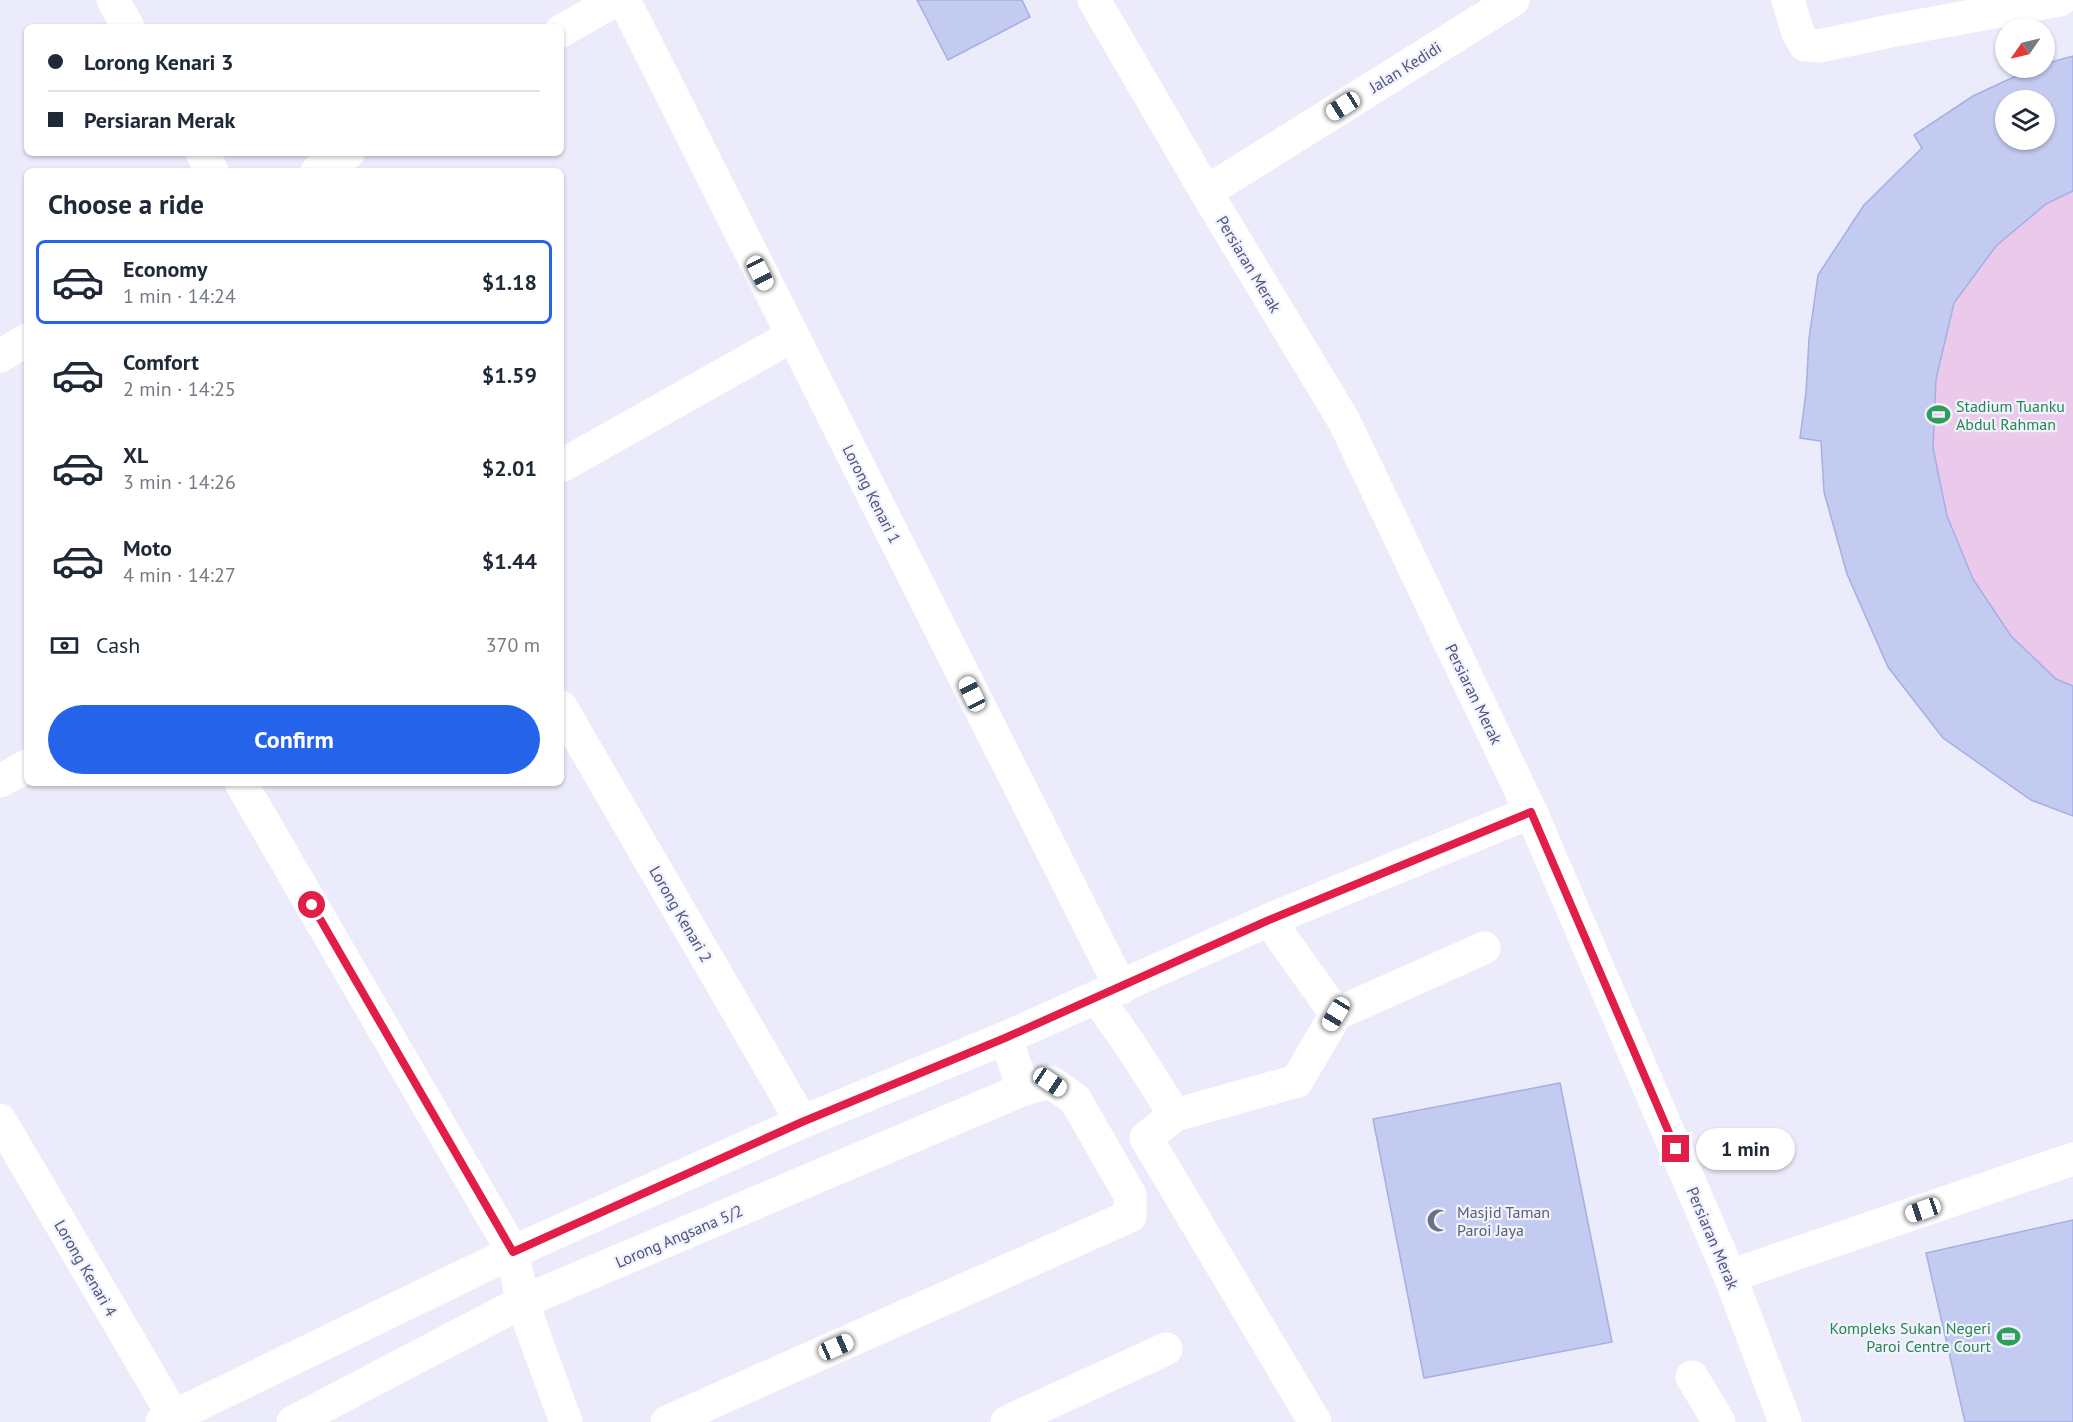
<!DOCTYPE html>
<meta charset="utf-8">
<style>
body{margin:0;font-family:"PT Sans",sans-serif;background:#f2f2f3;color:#1f2937;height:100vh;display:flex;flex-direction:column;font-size:22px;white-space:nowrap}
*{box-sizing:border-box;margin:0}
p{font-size:20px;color:#747a83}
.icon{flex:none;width:33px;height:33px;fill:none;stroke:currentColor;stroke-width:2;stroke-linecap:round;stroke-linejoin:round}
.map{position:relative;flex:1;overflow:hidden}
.panel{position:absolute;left:24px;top:168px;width:540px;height:618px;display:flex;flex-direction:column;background:#fff;border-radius:9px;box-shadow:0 2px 4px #0004}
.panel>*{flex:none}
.guide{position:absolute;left:24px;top:24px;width:540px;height:132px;border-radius:9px;box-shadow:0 2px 4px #0004;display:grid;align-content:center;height:132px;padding:0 24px;background:#fff}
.needle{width:39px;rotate:236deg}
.tools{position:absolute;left:1995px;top:18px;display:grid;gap:12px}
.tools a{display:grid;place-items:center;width:60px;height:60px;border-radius:50%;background:#fff;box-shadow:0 2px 4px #0004;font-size:30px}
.end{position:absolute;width:27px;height:27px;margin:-14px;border:8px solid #e11d48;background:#fff;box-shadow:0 0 0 3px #fff}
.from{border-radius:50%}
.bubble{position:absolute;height:42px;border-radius:21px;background:#fff;box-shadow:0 2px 4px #0004;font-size:20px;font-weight:700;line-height:42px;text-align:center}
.car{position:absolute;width:18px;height:36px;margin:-18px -9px;border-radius:8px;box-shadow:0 0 4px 2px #0007;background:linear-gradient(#fff 24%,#345 0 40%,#fff 0 76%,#345 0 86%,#fff 0)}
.guide b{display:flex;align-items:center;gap:21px;height:57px;font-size:22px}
.guide b+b{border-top:2px solid #e0e1e3}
.guide i{width:15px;height:15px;background:#1f2937}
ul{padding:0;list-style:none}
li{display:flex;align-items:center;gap:18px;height:84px;margin:0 12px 9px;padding:0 12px;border:3px solid transparent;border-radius:9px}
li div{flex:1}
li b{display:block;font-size:22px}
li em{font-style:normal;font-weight:700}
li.active{border-color:#2563eb}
li>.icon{width:54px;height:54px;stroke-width:1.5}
h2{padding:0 24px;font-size:27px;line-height:72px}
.pay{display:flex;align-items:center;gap:15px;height:66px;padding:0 24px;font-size:22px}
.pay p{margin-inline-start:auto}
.primary-button{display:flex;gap:12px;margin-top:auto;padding:12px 24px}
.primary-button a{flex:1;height:69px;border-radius:36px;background:#2563eb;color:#fff;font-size:24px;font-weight:700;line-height:69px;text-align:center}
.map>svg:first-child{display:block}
.pitch{fill:#ebc9ea;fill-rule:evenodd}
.building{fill:#c3cbf1;stroke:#a4afe4;stroke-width:1.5;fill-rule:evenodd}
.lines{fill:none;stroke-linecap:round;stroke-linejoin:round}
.minor{stroke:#fff;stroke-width:33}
.route{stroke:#e11d48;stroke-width:8}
.labels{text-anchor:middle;stroke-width:4.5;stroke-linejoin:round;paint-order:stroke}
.street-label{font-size:16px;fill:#4e5678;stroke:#f2f2ff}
.leisure-label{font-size:16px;fill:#27864d;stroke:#f2f2ff;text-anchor:start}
.worship-label{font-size:16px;fill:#5b616d;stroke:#f2f2ff;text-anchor:start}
</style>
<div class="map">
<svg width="2073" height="1422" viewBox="0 0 2073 1422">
<rect width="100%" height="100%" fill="#ecebfc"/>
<path class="pitch" d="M 2073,56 L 2073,816 L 2031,800 L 1943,738 L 1888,667 L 1847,574 L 1824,492 L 1821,441 L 1800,438 L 1806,392 L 1809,339 L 1818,275 L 1864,205 L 1922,149 L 1914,135 L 1973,96 L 2033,68 L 2044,68 ZM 2006,100 L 2044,100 L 2044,140 L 2006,140 Z"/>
<g class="building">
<path d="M 917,0 L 1022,0 L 1030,17 L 948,60 Z"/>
<path d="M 2073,56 L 2073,191 L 2046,204 L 1996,246 L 1954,303 L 1936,379 L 1933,448 L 1947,516 L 1973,579 L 2011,636 L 2056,679 L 2073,686 L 2073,816 L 2031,800 L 1943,738 L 1888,667 L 1847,574 L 1824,492 L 1821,441 L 1800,438 L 1806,392 L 1809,339 L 1818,275 L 1864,205 L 1922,148 L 1914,135 L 1973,96 L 2033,68 L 2044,68 L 2044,64 ZM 2006,100 L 2044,100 L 2044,140 L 2006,140 Z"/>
<path d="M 1560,1083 L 1612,1342 L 1424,1378 L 1373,1119 Z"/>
<path d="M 2073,1220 L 2073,1422 L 1965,1422 L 1926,1253 Z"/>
</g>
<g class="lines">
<g class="minor">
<path d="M 113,0 L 128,27"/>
<path d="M 624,0 L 1121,988"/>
<path d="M 1094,0 L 1206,192 L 1344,421 L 1531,812 L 1730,1276 L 1785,1422"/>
<path d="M 1788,0 L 1798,33 L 1805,45 L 1820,46 L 1890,31 L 2060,0"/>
<path d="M 561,31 L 616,0"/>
<path d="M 202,153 L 212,171"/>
<path d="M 317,171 L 348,153"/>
<path d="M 1206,192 L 1513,0"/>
<path d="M 0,356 L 27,340"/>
<path d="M 561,466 L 792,336"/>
<path d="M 561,707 L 802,1122"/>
<path d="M 0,781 L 27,766"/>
<path d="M 241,783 L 513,1252 L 522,1302 L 566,1422"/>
<path d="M 1269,920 L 1336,1014 L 1484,948"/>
<path d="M 1097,998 L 1131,1046 L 1175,1115 L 1146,1138 L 1315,1422"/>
<path d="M 1175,1115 L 1297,1081 L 1336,1014"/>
<path d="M 0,1120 L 173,1415"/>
<path d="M 1730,1276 L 2073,1159"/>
<path d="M 1692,1377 L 1719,1422"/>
<path d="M 162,1422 L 513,1252 L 802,1122 L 1005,1038 L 1269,920 L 1531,812"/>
<path d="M 293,1422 L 522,1302 L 1024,1089 L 1005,1038"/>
<path d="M 667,1422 L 1130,1216 L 1130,1195 L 1075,1099 L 1050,1082 L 1024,1089"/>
<path d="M 1007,1422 L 1166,1349"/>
</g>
</g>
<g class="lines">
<path class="route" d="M 312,905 L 513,1252 L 802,1122 L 1005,1038 L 1269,920 L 1531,812 L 1676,1149"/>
</g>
<defs>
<symbol id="stadium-bare" viewBox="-9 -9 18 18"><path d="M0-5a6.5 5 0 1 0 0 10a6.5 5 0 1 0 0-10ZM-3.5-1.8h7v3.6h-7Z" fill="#2e9e5b" stroke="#f2f2ff" stroke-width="2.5" paint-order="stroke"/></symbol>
<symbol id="mosque-bare" viewBox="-9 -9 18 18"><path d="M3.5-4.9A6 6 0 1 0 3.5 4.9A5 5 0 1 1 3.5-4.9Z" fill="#6b7280" stroke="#f2f2ff" stroke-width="2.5" paint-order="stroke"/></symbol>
</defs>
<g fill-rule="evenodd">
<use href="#stadium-bare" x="1922" y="398" width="33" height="33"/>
<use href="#mosque-bare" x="1422" y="1204" width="33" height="33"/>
<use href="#stadium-bare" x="1992" y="1320" width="33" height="33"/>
</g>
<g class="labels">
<g class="street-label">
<text transform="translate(1405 67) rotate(-32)" y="6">Jalan Kedidi</text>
<text transform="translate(1249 264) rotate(59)" y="6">Persiaran Merak</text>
<text transform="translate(872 494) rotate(63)" y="6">Lorong Kenari 1</text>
<text transform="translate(1474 694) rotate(64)" y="6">Persiaran Merak</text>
<text transform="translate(681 914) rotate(60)" y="6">Lorong Kenari 2</text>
<text transform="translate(679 1236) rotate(-23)" y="6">Lorong Angsana 5/2</text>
<text transform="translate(1713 1238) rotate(67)" y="6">Persiaran Merak</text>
<text transform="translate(86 1268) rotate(60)" y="6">Lorong Kenari 4</text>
</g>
<g class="leisure-label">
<text x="1956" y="412">Stadium Tuanku<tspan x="1956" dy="18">Abdul Rahman</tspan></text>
<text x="1991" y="1334" text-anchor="end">Kompleks Sukan Negeri<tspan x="1991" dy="18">Paroi Centre Court</tspan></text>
</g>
<g class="worship-label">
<text x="1457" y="1218">Masjid Taman<tspan x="1457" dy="18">Paroi Jaya</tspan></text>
</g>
</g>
</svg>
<div class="tools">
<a><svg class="needle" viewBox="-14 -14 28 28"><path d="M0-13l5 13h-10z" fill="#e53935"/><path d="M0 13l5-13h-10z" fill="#747a83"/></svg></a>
<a><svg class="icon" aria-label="layers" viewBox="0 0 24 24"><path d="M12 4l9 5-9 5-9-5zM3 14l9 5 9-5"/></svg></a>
</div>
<i class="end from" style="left:312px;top:905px"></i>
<i class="end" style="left:1676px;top:1149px"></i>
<div class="bubble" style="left:1696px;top:1128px;width:99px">1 min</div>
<i class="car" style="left:1343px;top:106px;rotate:238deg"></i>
<i class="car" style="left:760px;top:273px;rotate:153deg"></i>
<i class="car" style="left:972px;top:694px;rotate:334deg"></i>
<i class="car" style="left:1336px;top:1014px;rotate:211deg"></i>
<i class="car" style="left:1050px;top:1082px;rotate:124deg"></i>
<i class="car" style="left:1923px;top:1210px;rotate:251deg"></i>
<i class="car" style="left:836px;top:1347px;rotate:66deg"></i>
<div class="guide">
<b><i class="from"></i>Lorong Kenari 3</b>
<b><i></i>Persiaran Merak</b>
</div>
<section class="panel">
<h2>Choose a ride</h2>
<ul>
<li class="active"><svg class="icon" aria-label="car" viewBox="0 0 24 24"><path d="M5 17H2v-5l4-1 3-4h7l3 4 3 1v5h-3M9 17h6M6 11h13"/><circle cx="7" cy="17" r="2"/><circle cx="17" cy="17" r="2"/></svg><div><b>Economy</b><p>1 min · 14:24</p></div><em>$1.18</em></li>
<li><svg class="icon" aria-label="car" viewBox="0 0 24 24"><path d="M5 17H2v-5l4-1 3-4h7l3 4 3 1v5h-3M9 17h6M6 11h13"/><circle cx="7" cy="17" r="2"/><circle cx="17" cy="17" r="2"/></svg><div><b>Comfort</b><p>2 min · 14:25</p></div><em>$1.59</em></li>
<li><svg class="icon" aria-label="car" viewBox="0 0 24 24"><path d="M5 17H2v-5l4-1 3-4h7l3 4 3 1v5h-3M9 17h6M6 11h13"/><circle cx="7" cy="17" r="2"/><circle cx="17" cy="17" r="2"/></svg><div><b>XL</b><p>3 min · 14:26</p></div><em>$2.01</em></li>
<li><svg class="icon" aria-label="car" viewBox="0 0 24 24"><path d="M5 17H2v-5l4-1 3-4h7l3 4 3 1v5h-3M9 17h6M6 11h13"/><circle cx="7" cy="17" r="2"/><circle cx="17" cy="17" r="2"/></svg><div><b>Moto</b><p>4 min · 14:27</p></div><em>$1.44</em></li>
</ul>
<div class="pay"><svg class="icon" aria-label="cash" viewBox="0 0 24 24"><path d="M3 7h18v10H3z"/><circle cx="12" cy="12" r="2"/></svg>Cash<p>370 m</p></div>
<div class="primary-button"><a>Confirm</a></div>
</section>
</div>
